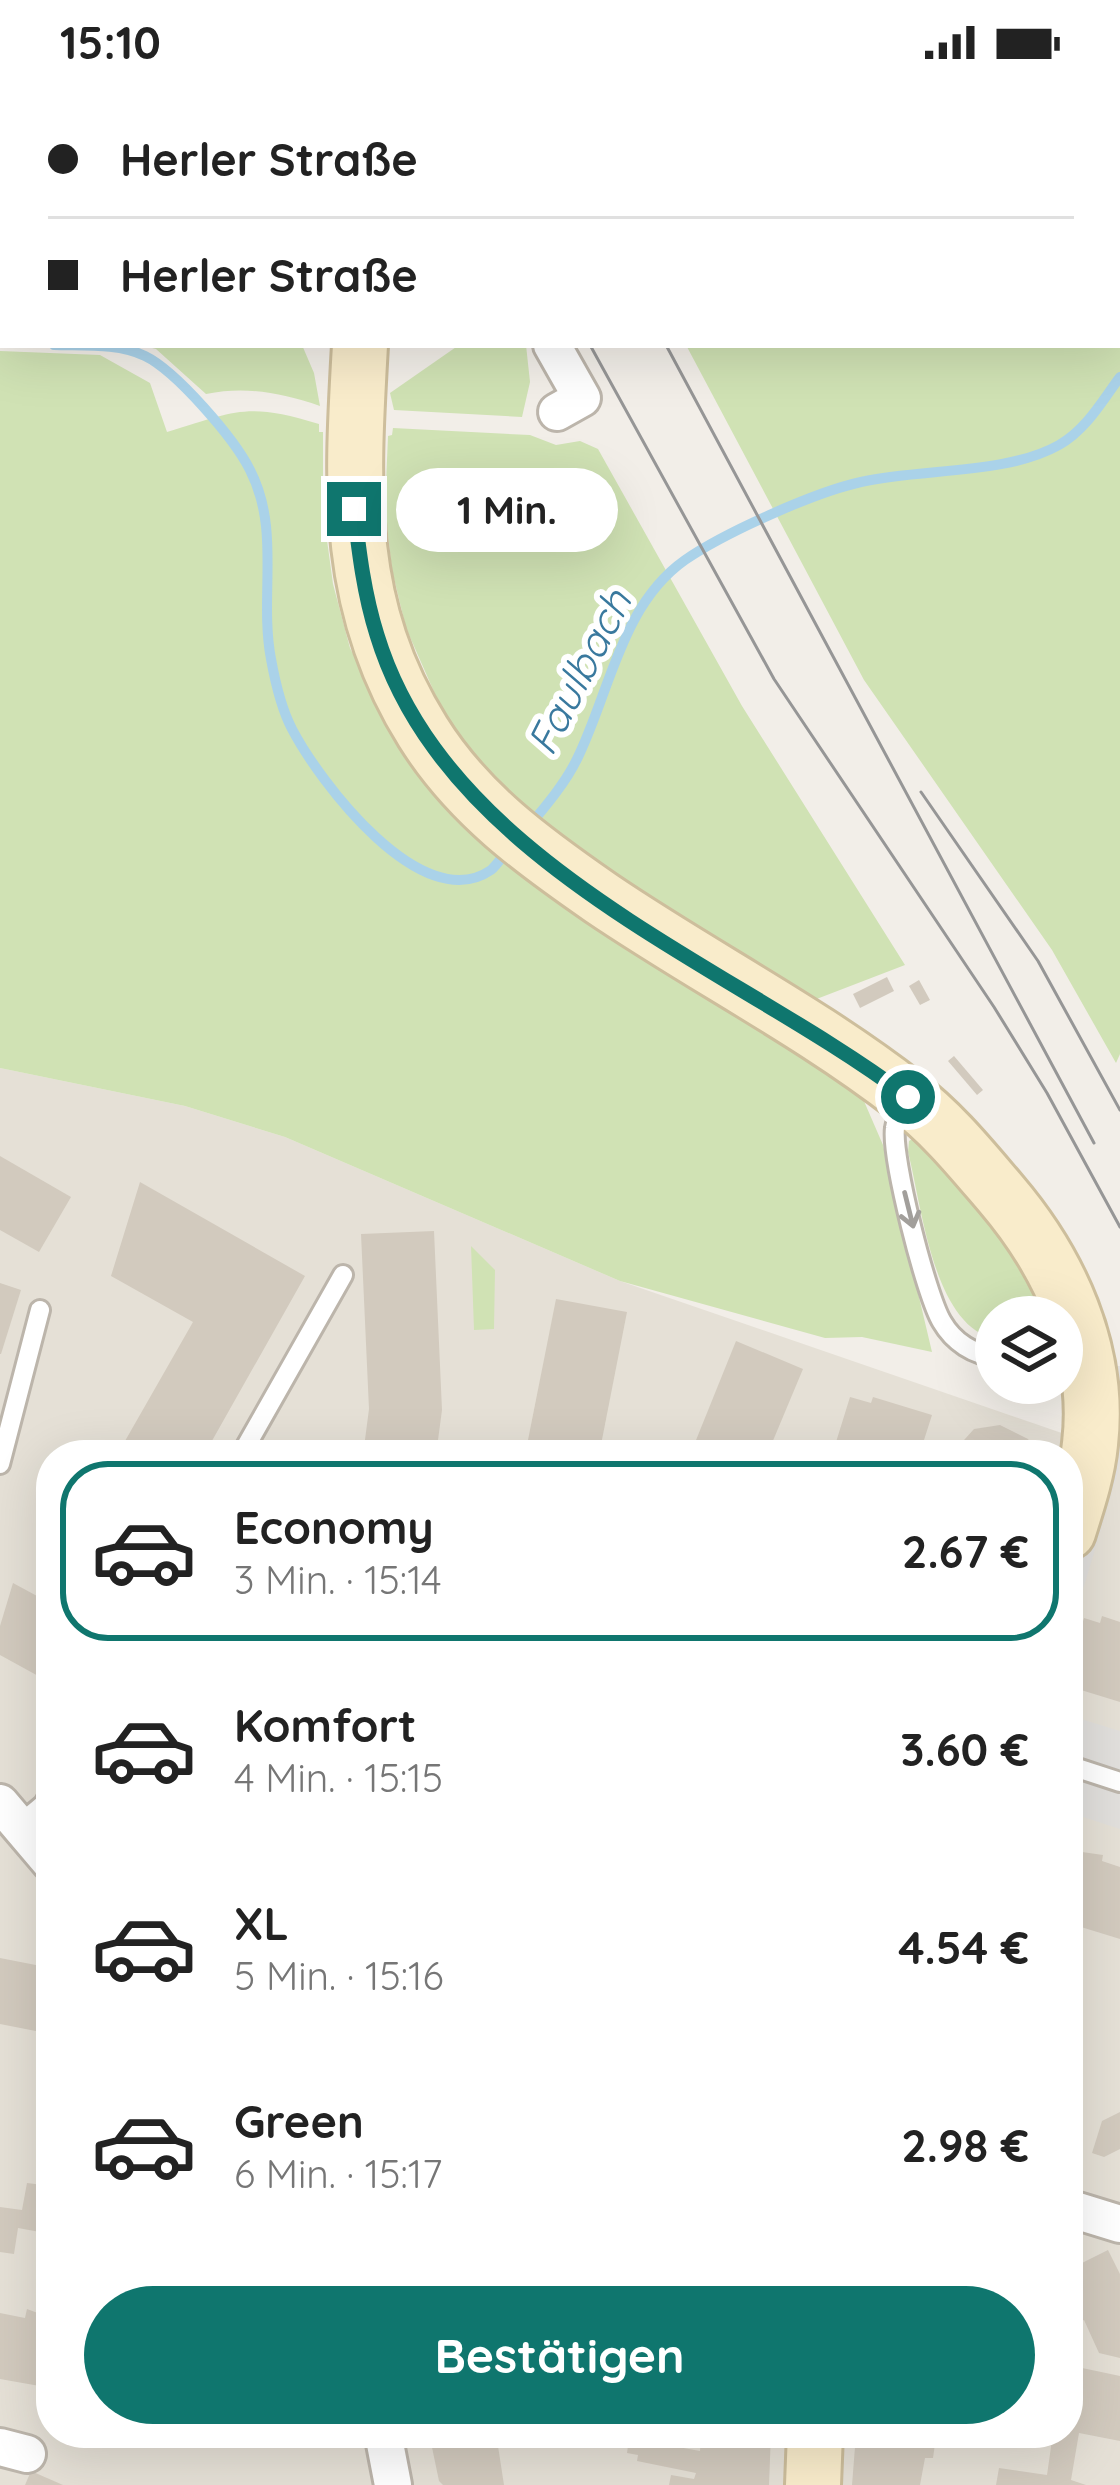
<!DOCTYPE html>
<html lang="de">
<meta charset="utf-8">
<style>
body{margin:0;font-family:Quicksand,sans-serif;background:#f2f2f2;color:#222;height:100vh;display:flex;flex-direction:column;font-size:45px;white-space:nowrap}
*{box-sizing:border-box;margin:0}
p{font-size:39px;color:#767676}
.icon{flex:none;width:66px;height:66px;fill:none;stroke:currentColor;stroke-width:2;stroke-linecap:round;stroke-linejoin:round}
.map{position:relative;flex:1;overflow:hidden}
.drawer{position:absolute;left:36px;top:1356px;width:1047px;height:1008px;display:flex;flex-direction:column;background:#fff;border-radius:48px;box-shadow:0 12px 48px #0002}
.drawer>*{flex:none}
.banner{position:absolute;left:0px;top:0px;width:1122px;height:264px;box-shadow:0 12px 48px #0002;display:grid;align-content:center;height:264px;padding:0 48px;background:#fff}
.buttons{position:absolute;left:975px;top:1212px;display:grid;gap:24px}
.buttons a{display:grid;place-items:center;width:108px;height:108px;border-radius:50%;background:#fff;box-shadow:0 12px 48px #0002;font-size:60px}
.end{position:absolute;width:54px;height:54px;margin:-27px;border:15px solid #0f766e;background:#fff;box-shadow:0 0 0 6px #fff}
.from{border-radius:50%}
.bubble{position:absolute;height:84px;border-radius:42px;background:#fff;box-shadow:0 12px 48px #0002;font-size:39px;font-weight:700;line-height:84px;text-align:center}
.banner b{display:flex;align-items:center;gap:42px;height:114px;font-size:45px}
.banner b+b{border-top:3px solid #e0e0e0}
.banner i{width:30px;height:30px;background:#222}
ul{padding:21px 0 0;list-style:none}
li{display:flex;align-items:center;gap:36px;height:180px;margin:0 24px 18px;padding:0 24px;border:6px solid transparent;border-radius:48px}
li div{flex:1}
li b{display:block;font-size:45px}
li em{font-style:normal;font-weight:700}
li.active{border-color:#0f766e}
li>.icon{width:108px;height:108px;stroke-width:1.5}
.primary-button{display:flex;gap:24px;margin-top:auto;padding:24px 48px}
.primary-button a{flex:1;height:138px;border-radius:72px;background:#0f766e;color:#fff;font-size:48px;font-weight:700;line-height:138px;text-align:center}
.status{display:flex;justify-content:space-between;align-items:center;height:84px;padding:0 60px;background:#fff;direction:ltr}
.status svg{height:33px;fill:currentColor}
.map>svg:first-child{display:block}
.residential{fill:#e5e0d6;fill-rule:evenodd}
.green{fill:#d0e2b4}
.parking{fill:#e1dfdc}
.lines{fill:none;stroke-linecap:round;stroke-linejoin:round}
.stream{stroke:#aad2e9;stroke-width:10}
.building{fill:#d2cabe}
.lane-casing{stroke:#bcb5ab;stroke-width:24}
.street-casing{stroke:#bcb5ab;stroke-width:42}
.secondary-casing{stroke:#cdbe9c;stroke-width:60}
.lane{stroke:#fff;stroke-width:18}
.street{stroke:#fff;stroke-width:36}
.secondary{stroke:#f9eccb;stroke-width:54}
.tram{stroke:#969696;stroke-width:3}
.oneway{stroke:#a29f9b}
.route{stroke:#0f766e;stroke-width:15}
.labels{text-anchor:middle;stroke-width:12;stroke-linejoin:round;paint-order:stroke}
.water-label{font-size:42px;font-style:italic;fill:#39799e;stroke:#fff}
</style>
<div class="status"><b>15:10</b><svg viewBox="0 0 49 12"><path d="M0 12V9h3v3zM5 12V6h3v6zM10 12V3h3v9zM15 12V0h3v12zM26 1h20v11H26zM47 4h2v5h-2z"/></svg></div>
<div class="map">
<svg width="1120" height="2401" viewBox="0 0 1120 2401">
<rect width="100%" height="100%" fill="#f2eee8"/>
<g class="residential">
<path d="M 0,0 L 411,0 L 413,3 L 3,3 L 3,109 Z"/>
<path d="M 0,984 L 185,1022 L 285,1053 L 620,1197 L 1120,1369 L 1120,2401 L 0,2401 ZM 51,1371 L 1068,1371 L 1068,2349 L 51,2349 Z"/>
</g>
<g class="green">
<path d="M 1120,197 L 1120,970 L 1116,979 L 1052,866 L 864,596 L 686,261 L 1119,261 Z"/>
<path d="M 141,261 L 302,261 L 314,289 L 320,322 C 281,309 247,302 206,310 L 156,265 Z"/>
<path d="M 459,261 L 526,261 L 530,298 L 522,333 L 394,326 L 390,309 Z"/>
<path d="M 0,267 L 100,271 L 150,299 L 167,348 C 236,327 247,318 319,340 L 319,348 L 323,348 L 323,427 L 333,500 L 350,564 L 400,662 L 857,1001 L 883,1061 L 932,1268 L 862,1253 L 825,1254 L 620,1197 L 285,1053 L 185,1022 L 0,984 Z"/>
<path d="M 393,344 L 530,351 L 556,361 L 580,357 L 598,365 L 742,622 L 905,881 L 801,921 L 561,759 L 507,714 L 473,674 L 446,635 L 406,544 L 392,486 L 385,424 L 388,352 L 392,351 Z"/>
<path d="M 919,1051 L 972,1103 L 1053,1233 L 996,1233 L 996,1255 C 933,1243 922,1122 908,1068 L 909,1057 Z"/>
<path d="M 471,1162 L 495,1186 L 494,1245 L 474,1246 Z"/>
</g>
<g class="parking">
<path d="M 1111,1282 L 1120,1282 L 1120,1381 L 1068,1556 L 1068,1520 L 1097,1426 Z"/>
<path d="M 1068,1631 L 1120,1647 L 1120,1745 L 1068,1728 Z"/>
</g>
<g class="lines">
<g class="stream">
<path d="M 0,259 L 3,259"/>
<path d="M 54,261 C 84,262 118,259 145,272 C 176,287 234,354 250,386 C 281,446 259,512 271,575 C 275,597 282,626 292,645 C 319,697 422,834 491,786 C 497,781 503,771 509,765"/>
<path d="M 529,742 C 546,722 566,698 577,675 C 610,608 621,521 685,476 C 724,449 815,408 861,398 C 921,384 1006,391 1059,361 C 1086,346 1102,317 1120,293"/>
</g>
</g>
<g class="building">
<path d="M 887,893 L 894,907 L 860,924 L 853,910 Z"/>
<path d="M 919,896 L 930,916 L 920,921 L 909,902 Z"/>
<path d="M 954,972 L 983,1006 L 977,1011 L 948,977 Z"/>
<path d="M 0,1072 L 71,1113 L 39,1168 L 0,1146 Z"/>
<path d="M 140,1098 L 305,1192 L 204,1371 L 117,1371 L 193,1238 L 111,1192 Z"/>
<path d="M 434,1147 L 442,1326 L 436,1371 L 363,1371 L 369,1325 L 361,1150 Z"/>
<path d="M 0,1199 L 21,1206 L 1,1270 L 0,1270 Z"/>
<path d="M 556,1215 L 627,1228 L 599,1371 L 525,1371 Z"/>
<path d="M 736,1257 L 803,1285 L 767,1371 L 690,1371 Z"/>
<path d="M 850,1313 L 871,1319 L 873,1313 L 932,1331 L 924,1356 L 955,1366 L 974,1345 L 1000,1341 L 1028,1355 L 1038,1371 L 832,1371 Z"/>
<path d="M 51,1488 L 51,1599 L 0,1571 L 0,1542 L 13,1499 L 37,1512 Z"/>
<path d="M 1102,1532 L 1120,1538 L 1120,1618 L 1068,1602 L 1068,1585 L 1084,1534 L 1100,1539 Z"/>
<path d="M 1068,1766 L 1103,1771 L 1102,1777 L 1120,1783 L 1120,1855 L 1068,1839 Z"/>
<path d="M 0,1874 L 51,1884 L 51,1950 L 0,1940 Z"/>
<path d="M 1068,1999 L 1079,2003 L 1069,2037 L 1068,2037 Z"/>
<path d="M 1120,2028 L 1120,2065 L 1104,2073 L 1092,2069 L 1102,2037 Z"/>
<path d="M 27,2099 L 51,2102 L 51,2150 L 18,2144 L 14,2170 L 0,2168 L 0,2123 L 22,2126 Z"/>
<path d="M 1108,2166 L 1120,2190 L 1120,2274 L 1099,2269 L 1084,2236 L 1076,2240 L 1068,2224 L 1068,2171 L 1076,2172 L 1074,2183 Z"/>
<path d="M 27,2225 L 51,2234 L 51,2304 L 0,2295 L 0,2229 L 25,2234 Z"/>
<path d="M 1068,2281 L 1120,2292 L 1120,2357 L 1079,2349 L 1071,2396 L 1086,2401 L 996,2401 L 999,2384 L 1047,2391 L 1053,2349 L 1068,2349 Z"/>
<path d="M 429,2349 L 496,2349 L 504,2401 L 443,2401 L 439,2397 Z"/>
<path d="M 701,2349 L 771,2349 L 769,2401 L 669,2401 L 671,2391 L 694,2395 L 696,2389 L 637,2377 L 638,2371 L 627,2369 L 629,2354 L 700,2367 Z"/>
<path d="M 862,2349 L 937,2349 L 945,2353 L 944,2361 L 935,2360 L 933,2374 L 925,2374 L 920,2401 L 852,2401 L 855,2363 L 861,2362 Z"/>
<path d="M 31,2387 L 63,2401 L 25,2401 Z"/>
</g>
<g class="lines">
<defs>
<g id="lane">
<path d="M 149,3 L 150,0"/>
<path d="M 1119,127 L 1120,126"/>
<path d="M 906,1018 C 903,1026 896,1035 895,1044 C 891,1073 926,1212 942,1238 C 953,1257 974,1272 996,1272"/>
<path d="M 241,1371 L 343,1191"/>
<path d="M 0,1380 L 40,1226"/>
<path d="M 1068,1681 L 1120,1698"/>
<path d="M 19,1741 L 44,1720 L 51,1707"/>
</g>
<g id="street">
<path d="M 0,123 L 3,124"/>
<path d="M 552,261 L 582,314 L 557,328"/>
<path d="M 0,1719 L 51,1779"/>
<path d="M 1068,2124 L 1120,2140"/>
<path d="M 383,2349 L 393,2401"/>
<path d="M 0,2363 L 27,2370"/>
</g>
<g id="secondary">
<path d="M 0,169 L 3,169"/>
<path d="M 1119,179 L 1120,179"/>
<path d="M 360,261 C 352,402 344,522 423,648 C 468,720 533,767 601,814 C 701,882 811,938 906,1012 C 943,1040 971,1075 1001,1110 C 1059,1178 1101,1267 1090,1360 C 1087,1390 1077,1419 1068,1448"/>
<path d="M 813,2401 L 815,2349"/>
</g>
</defs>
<use href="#lane" class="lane-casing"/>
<use href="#street" class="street-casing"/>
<use href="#secondary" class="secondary-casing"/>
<use href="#lane" class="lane"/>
<use href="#street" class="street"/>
<use href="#secondary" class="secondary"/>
<g class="tram">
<path d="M 453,0 L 455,3"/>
<path d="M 525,0 L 526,3"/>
<path d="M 590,261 L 774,595 L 994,923 L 1047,1009 L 1120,1143"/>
<path d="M 666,261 L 1094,1059"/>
<path d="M 921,708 L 1038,877 L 1120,1026"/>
</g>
</g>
<defs><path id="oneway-shaft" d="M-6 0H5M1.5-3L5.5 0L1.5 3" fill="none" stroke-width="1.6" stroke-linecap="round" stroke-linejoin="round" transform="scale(3)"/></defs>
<use class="oneway" href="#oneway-shaft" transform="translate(909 1126) rotate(76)"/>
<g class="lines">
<path class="route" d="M 354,425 C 359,468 364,510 377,551 C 447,781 731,880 908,1013"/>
</g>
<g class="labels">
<g class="water-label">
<text transform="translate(579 588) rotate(-63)" y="15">Faulbach</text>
</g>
</g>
</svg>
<div class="buttons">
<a><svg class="icon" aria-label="layers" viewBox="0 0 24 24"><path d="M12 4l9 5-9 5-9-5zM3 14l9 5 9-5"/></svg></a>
</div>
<i class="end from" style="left:908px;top:1013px"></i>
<i class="end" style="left:354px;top:425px"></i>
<div class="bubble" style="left:396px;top:384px;width:222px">1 Min.</div>
<div class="banner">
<b><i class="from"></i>Herler Straße</b>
<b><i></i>Herler Straße</b>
</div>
<section class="drawer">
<ul>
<li class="active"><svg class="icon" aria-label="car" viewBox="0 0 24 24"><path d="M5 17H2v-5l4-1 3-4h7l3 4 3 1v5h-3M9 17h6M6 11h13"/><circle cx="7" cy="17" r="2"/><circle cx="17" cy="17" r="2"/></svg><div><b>Economy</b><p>3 Min. · 15:14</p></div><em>2.67 €</em></li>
<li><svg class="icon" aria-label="car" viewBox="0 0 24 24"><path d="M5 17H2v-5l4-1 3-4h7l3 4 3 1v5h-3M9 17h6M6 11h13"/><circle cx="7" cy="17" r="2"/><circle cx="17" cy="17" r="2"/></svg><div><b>Komfort</b><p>4 Min. · 15:15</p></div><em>3.60 €</em></li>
<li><svg class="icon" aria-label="car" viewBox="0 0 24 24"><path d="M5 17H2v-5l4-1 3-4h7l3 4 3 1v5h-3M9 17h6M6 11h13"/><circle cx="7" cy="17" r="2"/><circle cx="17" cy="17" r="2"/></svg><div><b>XL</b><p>5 Min. · 15:16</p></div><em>4.54 €</em></li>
<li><svg class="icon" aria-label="car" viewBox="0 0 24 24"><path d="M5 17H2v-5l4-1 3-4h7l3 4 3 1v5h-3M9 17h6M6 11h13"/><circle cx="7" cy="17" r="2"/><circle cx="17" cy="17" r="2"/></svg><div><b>Green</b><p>6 Min. · 15:17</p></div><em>2.98 €</em></li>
</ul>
<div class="primary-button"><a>Bestätigen</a></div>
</section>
</div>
